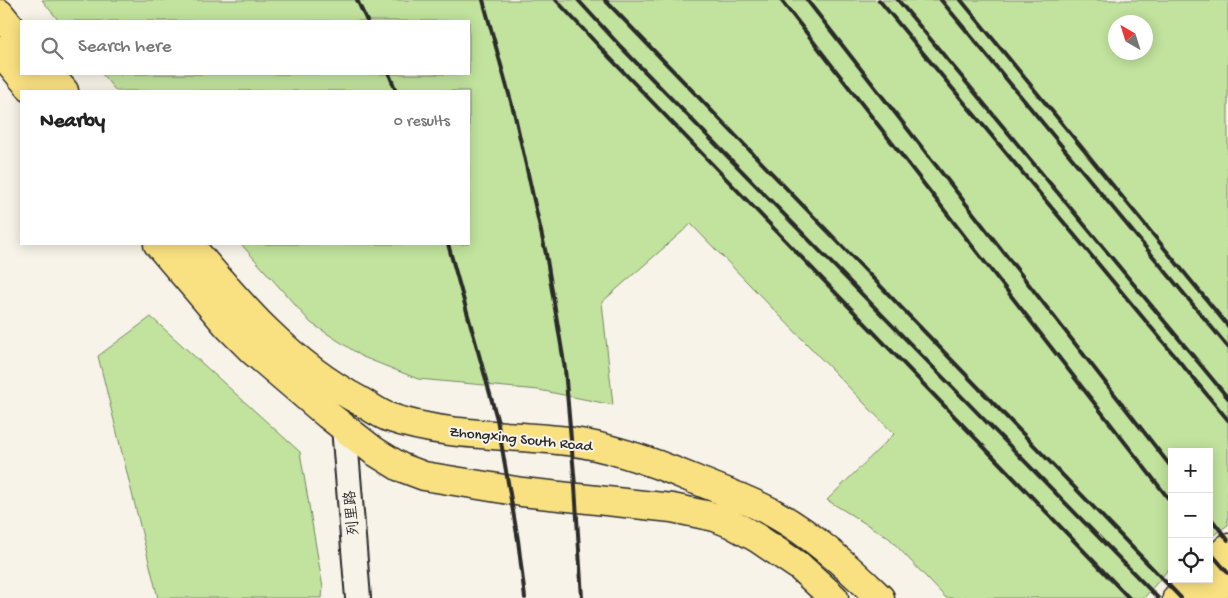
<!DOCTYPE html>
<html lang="en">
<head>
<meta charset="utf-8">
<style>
	body { margin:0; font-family:"Gochi Hand","LXGW WenKai TC",sans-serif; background:#f6f6f6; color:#222 }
	.controls { position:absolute; right:15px; bottom:15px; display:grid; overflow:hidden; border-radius:0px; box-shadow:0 2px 12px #0003 }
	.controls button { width:45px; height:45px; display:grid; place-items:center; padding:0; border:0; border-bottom:1px solid #e0e0e0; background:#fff; color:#222; font:25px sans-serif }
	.compass { position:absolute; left:1108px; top:15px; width:45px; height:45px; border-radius:50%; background:#fff; box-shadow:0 2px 12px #0003; rotate:321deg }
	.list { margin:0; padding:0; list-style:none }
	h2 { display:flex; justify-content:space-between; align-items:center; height:65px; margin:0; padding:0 20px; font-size:21px }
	h2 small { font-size:16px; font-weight:400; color:#767676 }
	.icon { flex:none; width:28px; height:28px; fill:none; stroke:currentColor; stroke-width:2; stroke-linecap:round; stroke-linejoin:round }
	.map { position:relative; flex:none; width:1228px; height:598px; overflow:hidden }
	.search { position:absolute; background:#fff; box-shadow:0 2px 12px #0003; left:20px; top:20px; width:450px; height:55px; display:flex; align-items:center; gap:12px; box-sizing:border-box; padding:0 18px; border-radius:0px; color:#767676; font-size:19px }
	.panel { position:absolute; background:#fff; box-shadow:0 2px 12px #0003; left:20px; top:90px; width:450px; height:155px; border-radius:0px }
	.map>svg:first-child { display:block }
	.green { fill:#c1e39d; stroke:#768764; fill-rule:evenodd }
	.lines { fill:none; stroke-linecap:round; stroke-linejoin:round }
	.minor-casing { stroke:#2b2b2b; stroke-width:28 }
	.major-casing { stroke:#2b2b2b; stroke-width:31 }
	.highway-casing { stroke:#2b2b2b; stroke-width:31 }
	.minor { stroke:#f7f3e8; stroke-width:24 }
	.major { stroke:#f9e181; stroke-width:28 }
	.highway { stroke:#f9e181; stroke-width:28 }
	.rail { stroke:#2b2b2b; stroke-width:4 }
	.labels { text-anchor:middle; stroke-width:4; stroke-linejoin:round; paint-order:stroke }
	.street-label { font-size:15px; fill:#2b2b2b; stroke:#f7f3e8 }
</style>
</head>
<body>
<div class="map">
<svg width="1228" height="598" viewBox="0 0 1228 598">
	<rect width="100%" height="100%" fill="#f7f3e8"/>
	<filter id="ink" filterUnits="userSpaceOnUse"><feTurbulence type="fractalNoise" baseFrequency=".02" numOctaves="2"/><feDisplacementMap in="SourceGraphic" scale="10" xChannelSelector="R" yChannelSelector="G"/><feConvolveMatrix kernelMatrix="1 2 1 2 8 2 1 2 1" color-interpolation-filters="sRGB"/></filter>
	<g filter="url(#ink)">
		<g class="green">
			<path d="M42 0H1228V525L1209 538V452H1172V565L1144 598H946L889 538 827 500 894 434 691 224 602 302 613 405 539 390 418 379 363 357 311 323 241 244H469V91H116L102 74H469V21H59ZM1116 22H1146V52H1116Z"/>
			<path d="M151 317 300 452 323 588 322 598H158L98 356Z"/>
		</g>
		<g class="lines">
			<g class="minor-casing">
				<path id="minor" d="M344 427 358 598"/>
			</g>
			<g class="major-casing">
				<g id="major">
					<path d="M0 14 21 40"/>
					<path d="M0 51 33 91"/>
					<path d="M49 74 64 91"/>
					<path d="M158 244 227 325 253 351 328 415 374 451 400 467 424 476 522 492 672 508 715 517 732 524 757 538 800 567 834 598"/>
					<path d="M189 244C239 304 290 364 360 401 369 406 378 413 388 417 445 437 508 434 568 441 611 447 651 461 691 478 718 489 747 499 773 513 813 535 848 567 880 598"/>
					<path d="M1209 566 1228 548"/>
					<path d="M1177 598 1195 579"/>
				</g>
			</g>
			<g class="highway-casing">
				<path id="highway" d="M1204 598 1228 579"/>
			</g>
			<use href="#minor" class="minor"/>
			<use href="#major" class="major"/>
			<use href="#highway" class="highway"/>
			<g class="rail">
				<path d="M357 0 367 21"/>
				<path d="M483 0 515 116 546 254 565 369 575 486 582 598"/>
				<path d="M556 0 610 58 1129 598"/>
				<path d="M578 0 621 47 1158 598"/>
				<path d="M605 0 1181 598"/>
				<path d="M781 0 1172 503"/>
				<path d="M807 0 1172 468"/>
				<path d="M879 0 1228 420"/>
				<path d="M898 0 1228 398"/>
				<path d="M941 0 1228 347"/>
				<path d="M961 0 1228 326"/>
				<path d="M389 74 396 91"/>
				<path d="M448 244 497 419 518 540 525 598"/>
				<path d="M1209 516 1228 540"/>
				<path d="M1209 551 1228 573"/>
			</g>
		</g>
	</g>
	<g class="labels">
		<g class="street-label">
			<text transform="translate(521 438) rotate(6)" y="5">Zhongxing South Road</text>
			<text transform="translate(351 513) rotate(-95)" y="5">列里路</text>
		</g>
	</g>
</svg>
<div class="controls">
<button>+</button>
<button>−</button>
<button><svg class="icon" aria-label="locate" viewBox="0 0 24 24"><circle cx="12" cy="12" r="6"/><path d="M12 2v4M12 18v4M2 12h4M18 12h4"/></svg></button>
</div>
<svg class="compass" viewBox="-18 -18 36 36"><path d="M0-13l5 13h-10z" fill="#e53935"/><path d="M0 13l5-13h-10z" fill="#767676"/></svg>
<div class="search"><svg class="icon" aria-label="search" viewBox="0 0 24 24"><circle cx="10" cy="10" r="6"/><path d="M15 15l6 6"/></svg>Search here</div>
<section class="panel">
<h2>Nearby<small>0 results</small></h2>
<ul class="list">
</ul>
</section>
</div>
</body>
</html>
